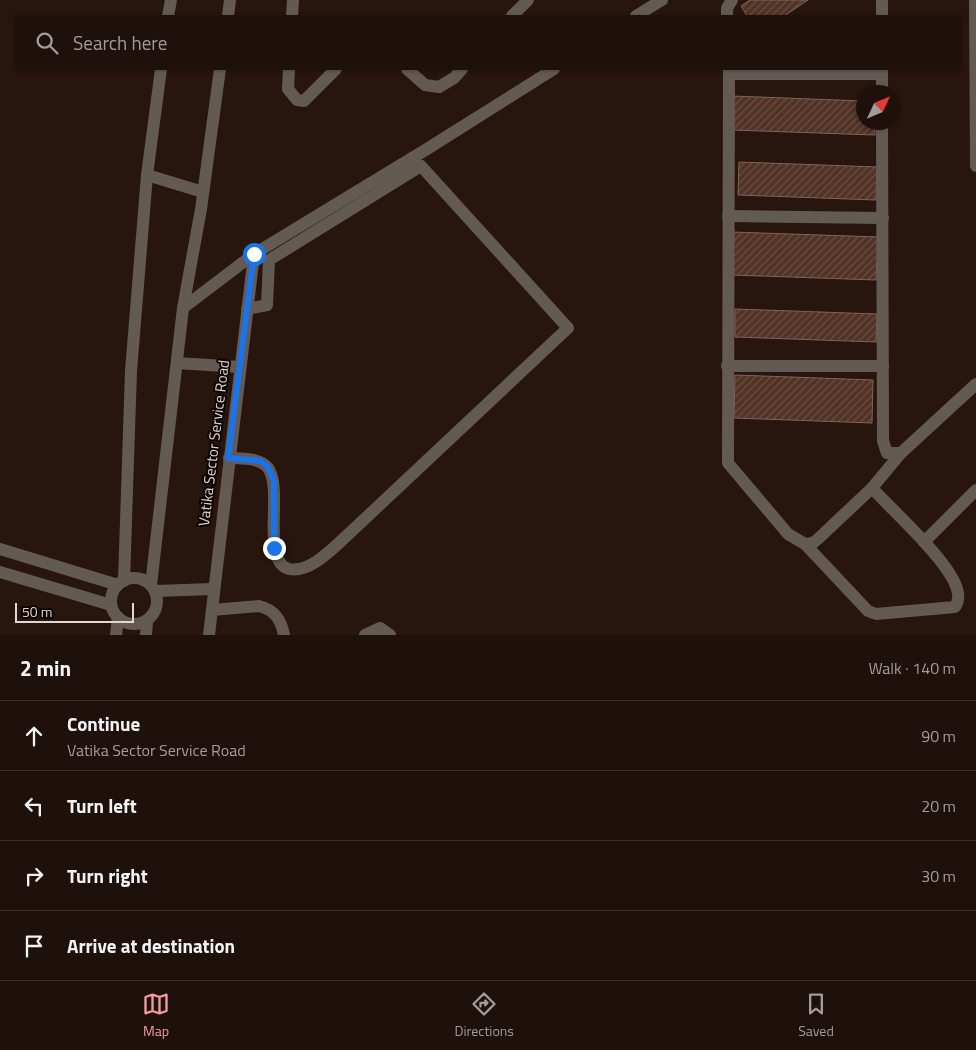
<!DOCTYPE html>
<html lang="en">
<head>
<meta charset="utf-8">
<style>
	body { margin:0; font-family:"Titillium Web",sans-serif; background:#2b1e18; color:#f1f3f6 }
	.compass { position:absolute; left:856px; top:85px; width:45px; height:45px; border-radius:50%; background:#1e100a; box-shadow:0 1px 4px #0004; rotate:46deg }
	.scale { position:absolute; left:15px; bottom:12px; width:119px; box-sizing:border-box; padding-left:5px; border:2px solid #e3d5cf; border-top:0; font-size:14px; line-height:18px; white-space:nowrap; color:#e3d5cf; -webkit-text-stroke:4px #0b0402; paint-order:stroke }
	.stop { position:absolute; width:15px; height:15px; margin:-11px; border:4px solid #1a73e8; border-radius:50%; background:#fff }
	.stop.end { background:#1a73e8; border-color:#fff; box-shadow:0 1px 5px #0008 }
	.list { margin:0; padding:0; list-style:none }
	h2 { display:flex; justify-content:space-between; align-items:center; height:65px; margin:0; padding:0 20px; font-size:21px }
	h2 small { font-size:16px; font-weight:400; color:#a19d9c }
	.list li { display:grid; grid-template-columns:32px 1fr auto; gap:15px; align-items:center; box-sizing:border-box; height:70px; padding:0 20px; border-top:1px solid #3c302b }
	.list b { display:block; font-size:19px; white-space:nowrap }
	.list p { margin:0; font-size:16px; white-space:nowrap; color:#a19d9c }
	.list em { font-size:16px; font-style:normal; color:#a19d9c }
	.icon { flex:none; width:28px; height:28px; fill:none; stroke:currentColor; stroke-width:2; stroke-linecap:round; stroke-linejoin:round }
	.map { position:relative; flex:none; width:976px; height:635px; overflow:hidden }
	.search { position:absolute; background:#1e100a; box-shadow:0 1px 4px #0004; left:15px; right:15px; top:15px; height:55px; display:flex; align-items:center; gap:12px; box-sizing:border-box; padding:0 18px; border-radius:0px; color:#a19d9c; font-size:19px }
	.sheet { height:345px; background:#1e100a }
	nav { display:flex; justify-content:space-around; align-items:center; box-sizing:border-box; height:70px; border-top:1px solid #3c302b; background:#1e100a; font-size:14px; color:#a19d9c }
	nav a { display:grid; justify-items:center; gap:2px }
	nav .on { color:#f49b9f }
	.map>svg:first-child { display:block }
	.building { fill:url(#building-hatch); stroke:#7e655c }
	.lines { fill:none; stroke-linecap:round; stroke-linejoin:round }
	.minor { stroke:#645a54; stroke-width:12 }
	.route { stroke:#1a73e8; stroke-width:6 }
	.labels { text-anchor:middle; stroke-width:4; stroke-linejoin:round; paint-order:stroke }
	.street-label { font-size:15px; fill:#e3d5cf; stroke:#0b0402 }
</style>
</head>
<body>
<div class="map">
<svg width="976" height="635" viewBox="0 0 976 635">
	<defs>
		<pattern id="building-hatch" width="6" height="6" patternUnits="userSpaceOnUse" patternTransform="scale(1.25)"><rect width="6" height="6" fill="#513225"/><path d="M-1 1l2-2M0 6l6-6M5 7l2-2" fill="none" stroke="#6a4f44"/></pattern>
	</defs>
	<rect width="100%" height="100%" fill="#28150d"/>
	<g class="building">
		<path d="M750 0H808L784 16H747L741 6Z"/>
		<path d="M732 96 864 101V122H875V135L732 130Z"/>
		<path d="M739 162 877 167 876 200 738 195Z"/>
		<path d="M732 232 878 237 876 280 731 275Z"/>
		<path d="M735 309 877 314 876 342 735 337Z"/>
		<path d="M735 375 873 380 872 423 734 418Z"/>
	</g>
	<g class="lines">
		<g class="minor">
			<path d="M975 0 976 166"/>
			<path d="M168 16 171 0"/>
			<path d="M228 16 230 0"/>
			<path d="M292 16 293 0"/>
			<path d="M512 16 528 0"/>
			<path d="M636 16 662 0"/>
			<path d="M727 16V8L732 0"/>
			<path d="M882 16V0"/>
			<path d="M289 69 288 89 297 100 304 101 336 69"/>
			<path d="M407 69 425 85 439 87 454 78 462 69"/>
			<path d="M729 69 728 463 788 534 805 544 868 611 876 614 955 607C959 601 959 595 957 589 950 562 892 510 872 488"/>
			<path d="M882 69V92"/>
			<path d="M729 74H881"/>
			<path d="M882 122 883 441 887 453H901L976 384"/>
			<path d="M147 175 203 192"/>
			<path d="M728 216 883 218"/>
			<path d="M183 308 254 254 427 149 554 69"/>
			<path d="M177 363 240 367"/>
			<path d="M727 366H883"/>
			<path d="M229 458C241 459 260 457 268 468 284 489 260 561 289 569 307 573 327 554 339 543L568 328 421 166 269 260 267 305 247 309"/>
			<path d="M924 542 976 490"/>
			<path d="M805 544 813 543 819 538 872 488 901 453"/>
			<path d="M0 549 118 585"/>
			<path d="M0 572 111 605"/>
			<circle cx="134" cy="601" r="23"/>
			<path d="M124 581 131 371 147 175 161 69"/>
			<path d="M151 585 183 308 201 209 220 69"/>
			<path d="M155 591 213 589"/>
			<path d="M212 610 259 606C275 610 281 620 284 635"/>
			<path d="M116 635 118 617"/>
			<path d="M146 635 147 621"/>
			<path d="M209 635 254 254"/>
			<path d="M365 635 380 628 390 635"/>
		</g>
	</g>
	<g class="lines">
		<path class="route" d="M254 254 228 458 261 461 268 467 274 481V548"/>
	</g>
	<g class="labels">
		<g class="street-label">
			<text transform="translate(214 443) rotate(-83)" y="5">Vatika Sector Service Road</text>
		</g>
	</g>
</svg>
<svg class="compass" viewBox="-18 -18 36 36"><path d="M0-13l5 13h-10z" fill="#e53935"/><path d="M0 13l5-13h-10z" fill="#a19d9c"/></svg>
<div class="scale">50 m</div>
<div class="stop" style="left:254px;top:254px"></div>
<div class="stop end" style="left:274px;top:548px"></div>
<div class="search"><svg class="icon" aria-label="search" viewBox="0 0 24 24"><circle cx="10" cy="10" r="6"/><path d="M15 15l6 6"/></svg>Search here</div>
</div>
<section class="sheet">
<h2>2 min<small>Walk · 140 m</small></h2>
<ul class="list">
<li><svg class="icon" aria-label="ahead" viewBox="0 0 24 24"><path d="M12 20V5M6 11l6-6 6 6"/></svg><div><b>Continue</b><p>Vatika Sector Service Road</p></div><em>90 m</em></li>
<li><svg class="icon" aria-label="left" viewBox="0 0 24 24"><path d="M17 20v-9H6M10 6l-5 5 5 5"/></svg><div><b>Turn left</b></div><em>20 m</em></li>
<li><svg class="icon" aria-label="right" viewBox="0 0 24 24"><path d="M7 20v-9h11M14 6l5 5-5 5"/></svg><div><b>Turn right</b></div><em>30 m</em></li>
<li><svg class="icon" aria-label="arrive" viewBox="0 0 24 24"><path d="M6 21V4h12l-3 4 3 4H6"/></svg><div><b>Arrive at destination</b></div></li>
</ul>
</section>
<nav>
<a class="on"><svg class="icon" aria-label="map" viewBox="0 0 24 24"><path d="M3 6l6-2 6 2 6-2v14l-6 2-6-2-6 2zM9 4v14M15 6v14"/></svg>Map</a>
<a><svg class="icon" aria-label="directions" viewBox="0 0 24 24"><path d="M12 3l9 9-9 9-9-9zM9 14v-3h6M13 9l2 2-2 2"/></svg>Directions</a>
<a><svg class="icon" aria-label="saved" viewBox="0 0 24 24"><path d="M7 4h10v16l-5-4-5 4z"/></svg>Saved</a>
</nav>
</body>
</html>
